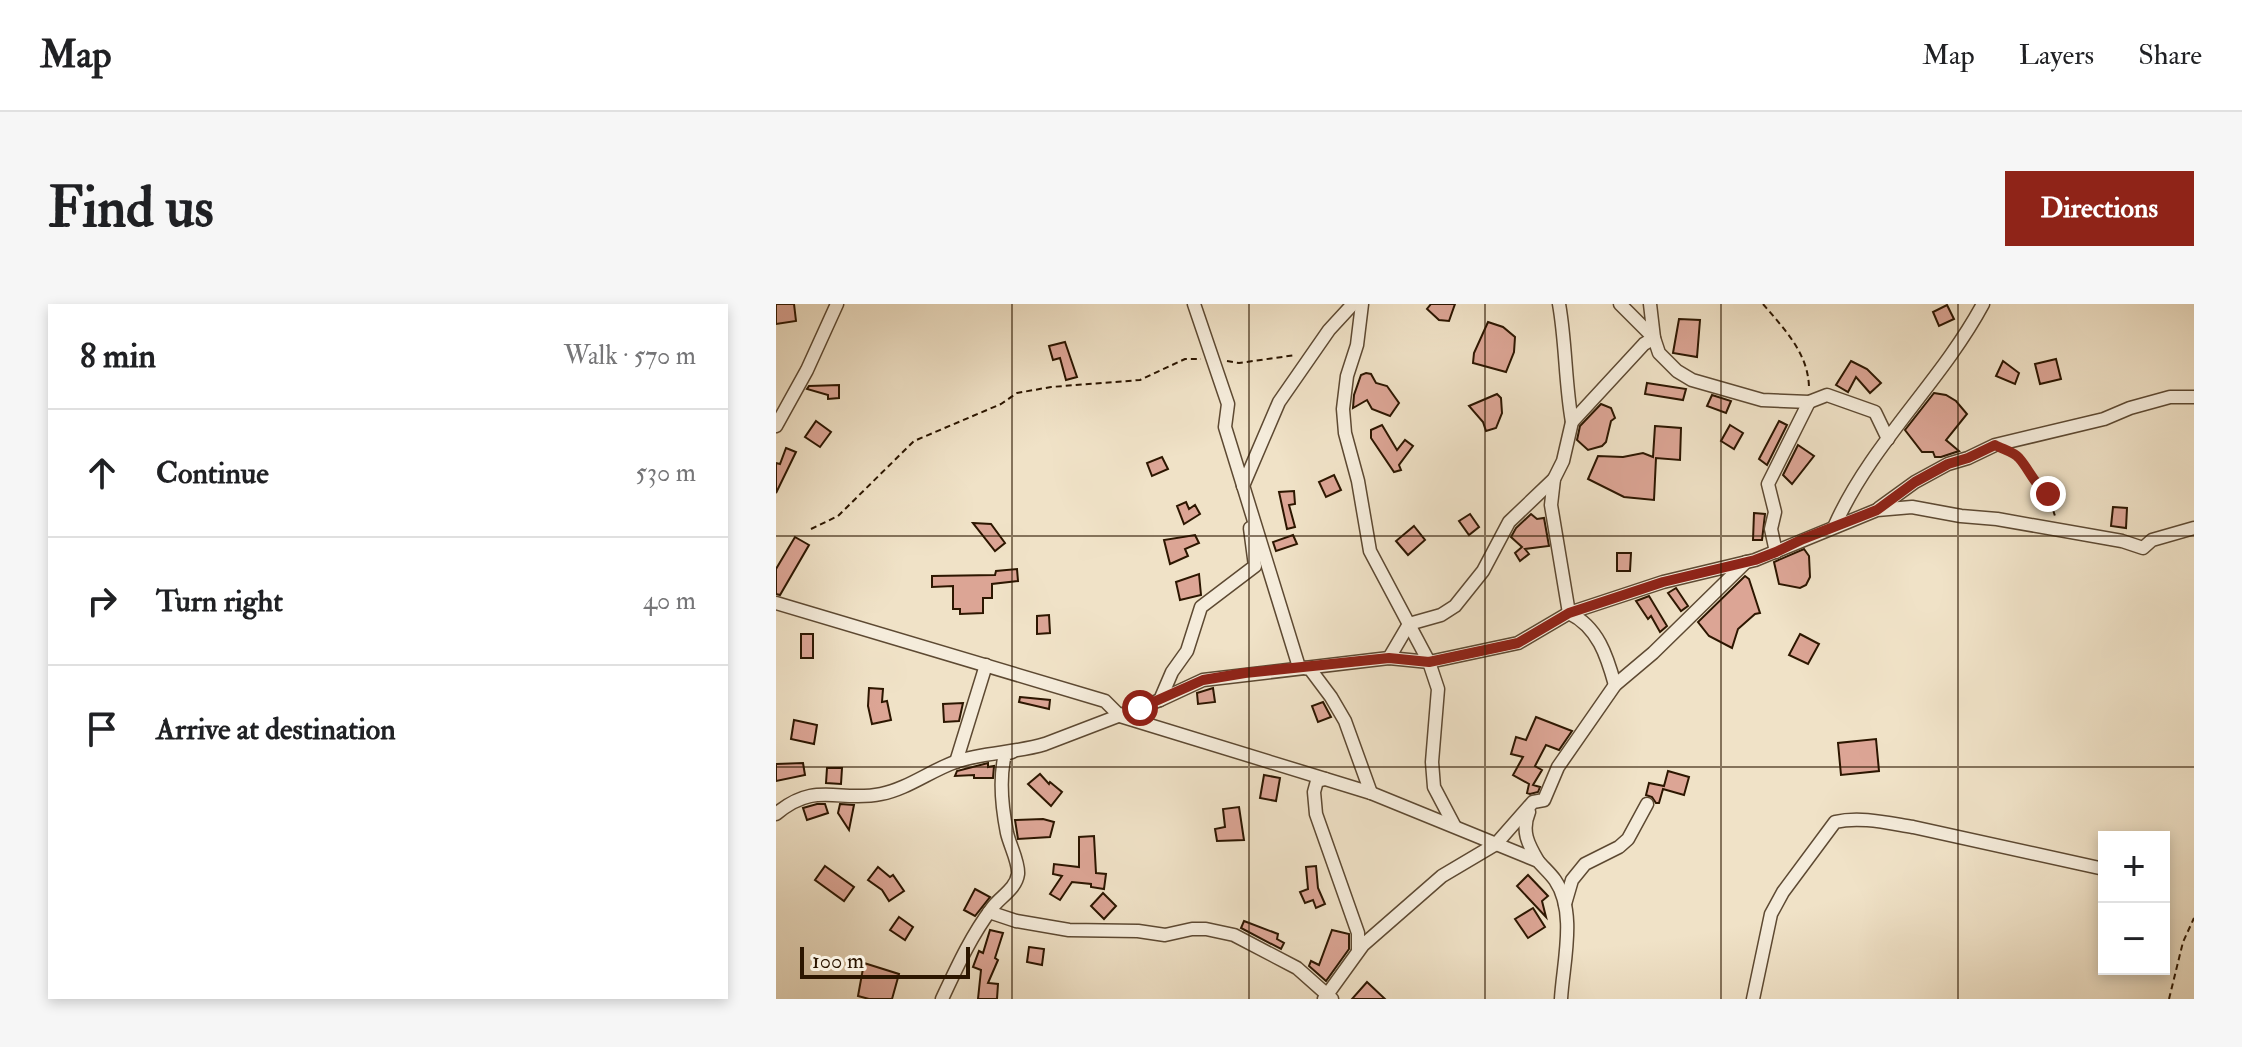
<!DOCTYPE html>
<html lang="en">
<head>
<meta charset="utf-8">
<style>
	body { margin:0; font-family:"IM FELL Double Pica",serif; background:#f6f6f6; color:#202124 }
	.controls { position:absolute; right:24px; bottom:24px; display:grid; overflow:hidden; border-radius:0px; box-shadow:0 4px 12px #0003 }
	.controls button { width:72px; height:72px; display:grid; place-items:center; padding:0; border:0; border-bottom:2px solid #e0e0e0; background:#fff; color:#202124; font:40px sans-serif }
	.scale { position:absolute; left:24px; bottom:20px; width:170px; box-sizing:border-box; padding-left:8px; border:4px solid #2c1600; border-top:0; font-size:22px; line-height:28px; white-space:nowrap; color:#2c1600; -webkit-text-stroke:6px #f5ecdb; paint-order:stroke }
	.stop { position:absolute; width:24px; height:24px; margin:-18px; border:6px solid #8f2418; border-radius:50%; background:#fff }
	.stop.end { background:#8f2418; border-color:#fff; box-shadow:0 2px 8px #0008 }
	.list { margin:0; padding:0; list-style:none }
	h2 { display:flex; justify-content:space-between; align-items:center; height:104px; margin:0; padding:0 32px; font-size:34px }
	h2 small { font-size:26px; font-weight:400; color:#757577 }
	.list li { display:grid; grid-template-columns:52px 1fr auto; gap:24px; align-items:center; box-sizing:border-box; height:128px; padding:0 32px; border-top:2px solid #e0e0e0 }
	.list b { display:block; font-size:30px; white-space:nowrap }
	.list em { font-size:26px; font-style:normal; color:#757577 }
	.icon { flex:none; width:44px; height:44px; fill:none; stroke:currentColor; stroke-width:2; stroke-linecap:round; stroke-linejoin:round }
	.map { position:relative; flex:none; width:1418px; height:695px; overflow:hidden; border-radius:0px }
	header { display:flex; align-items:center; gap:48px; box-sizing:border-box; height:112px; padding:0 40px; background:#fff; border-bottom:2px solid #e0e0e0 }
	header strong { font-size:38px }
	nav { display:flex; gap:44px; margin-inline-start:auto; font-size:28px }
	.intro { display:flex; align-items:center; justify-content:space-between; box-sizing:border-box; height:192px; padding:0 48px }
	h1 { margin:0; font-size:56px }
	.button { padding:20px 36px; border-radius:0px; background:#8f2418; color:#fff; font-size:28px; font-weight:700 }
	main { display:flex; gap:48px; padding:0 48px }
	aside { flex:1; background:#fff; border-radius:0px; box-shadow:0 4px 12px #0003 }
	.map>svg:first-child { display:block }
	.building { fill:#dca595; stroke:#2c1600; stroke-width:2 }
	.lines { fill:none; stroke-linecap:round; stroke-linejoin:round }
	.minor-casing { stroke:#5d4932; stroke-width:15 }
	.path { stroke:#2c1600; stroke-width:2; stroke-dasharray:6 4; stroke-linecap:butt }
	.minor { stroke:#f5ecdb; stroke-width:12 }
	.route { stroke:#8f2418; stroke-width:10 }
	.grid { fill:none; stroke:#2c1600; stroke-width:2; stroke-opacity:0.55 }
</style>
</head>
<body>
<header>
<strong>Map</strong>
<nav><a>Map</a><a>Layers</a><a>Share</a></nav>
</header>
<div class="intro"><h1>Find us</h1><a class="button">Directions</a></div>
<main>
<aside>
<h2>8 min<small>Walk · 570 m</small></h2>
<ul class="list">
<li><svg class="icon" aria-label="ahead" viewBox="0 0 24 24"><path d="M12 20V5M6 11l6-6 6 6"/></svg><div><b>Continue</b></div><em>530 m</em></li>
<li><svg class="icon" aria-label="right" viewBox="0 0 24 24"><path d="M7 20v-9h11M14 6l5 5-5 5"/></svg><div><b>Turn right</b></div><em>40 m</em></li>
<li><svg class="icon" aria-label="arrive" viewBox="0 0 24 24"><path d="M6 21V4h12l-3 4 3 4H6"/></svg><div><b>Arrive at destination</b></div></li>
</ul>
</aside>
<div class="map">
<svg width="1418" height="695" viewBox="0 0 1418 695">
	<rect width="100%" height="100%" fill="#f0e2c7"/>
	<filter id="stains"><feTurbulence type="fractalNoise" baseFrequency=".0025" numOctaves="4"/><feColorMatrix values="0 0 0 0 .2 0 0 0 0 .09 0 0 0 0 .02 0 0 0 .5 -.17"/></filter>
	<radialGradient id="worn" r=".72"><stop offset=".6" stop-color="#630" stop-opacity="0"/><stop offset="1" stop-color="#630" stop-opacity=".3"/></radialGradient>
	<g class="building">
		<path d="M0 0H18L20 17 0 20Z"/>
		<path d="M655 0H679L673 17 663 16 651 5Z"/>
		<path d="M1171 1 1178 15 1163 22 1157 8Z"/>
		<path d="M903 15 924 16 921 53 897 49Z"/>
		<path d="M712 18 727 23 739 33 738 48 730 68 697 59 698 49Z"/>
		<path d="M289 38 301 73 290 76 284 54 277 56 273 42Z"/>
		<path d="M1280 55 1285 75 1264 80 1259 60Z"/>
		<path d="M1075 57 1091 65 1105 79 1094 89 1080 73 1072 88 1060 81Z"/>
		<path d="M1227 57 1243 69 1239 80 1220 72Z"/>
		<path d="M590 69 595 70 600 79 611 82 623 99 614 112 596 105 591 96 577 104 578 91 585 71Z"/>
		<path d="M871 79 910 85 907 96 869 90Z"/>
		<path d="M63 81V94L52 95V91L31 85 33 82Z"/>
		<path d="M1158 89 1170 91 1180 97 1191 110 1170 136 1183 147 1165 153H1159L1157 148H1146L1129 126Z"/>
		<path d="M721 90 725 94 726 109 720 124 710 127 707 118 693 102Z"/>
		<path d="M936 91 955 97 950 109 931 102Z"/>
		<path d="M825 100 835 104 839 114 835 117 830 138 826 142 812 146 801 136 804 122Z"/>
		<path d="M40 117 55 128 44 143 29 133Z"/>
		<path d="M1003 117 1011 121 991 161 983 155Z"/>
		<path d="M606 121 621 146 629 136 637 142 623 161 625 166 618 168 595 134V126Z"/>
		<path d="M954 121 967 129 958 145 945 137Z"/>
		<path d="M879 122 905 124 904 156 880 154 878 196 848 193 812 175 822 152 847 153 867 149 877 153Z"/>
		<path d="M1022 141 1038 152 1016 180 1007 171Z"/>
		<path d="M10 144 20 148 0 189V159L4 160Z"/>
		<path d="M386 153 392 165 376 172 371 159Z"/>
		<path d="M558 171 565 186 550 193 543 178Z"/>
		<path d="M518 187 519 200 513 201 519 223 511 225 503 188Z"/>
		<path d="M410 198 413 205 419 201 424 210 408 220 401 202Z"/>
		<path d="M1337 203 1351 204 1350 224 1335 222Z"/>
		<path d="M978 209 989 210 986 236H977Z"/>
		<path d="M694 210 703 223 693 231 683 217Z"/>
		<path d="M755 210 761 215 768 214 773 242 749 245 753 250 744 257 739 249 746 243 735 233 740 224Z"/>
		<path d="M197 219 215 220 229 239 219 247Z"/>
		<path d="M638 222 649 236 632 251 620 237Z"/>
		<path d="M419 231 423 239 409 245 412 252 394 260 388 236Z"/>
		<path d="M517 231 521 240 500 247 497 238Z"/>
		<path d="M19 233 33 241 4 291 0 290V265Z"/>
		<path d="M1028 245 1033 252 1034 273 1030 281 1024 284 1003 280 998 258Z"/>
		<path d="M841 249H855L854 267H841Z"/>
		<path d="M241 265 242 277 216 280V294H207V309L184 310V305H177V282L156 283V272L219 271 220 267Z"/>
		<path d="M423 270 425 291 404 296 400 278Z"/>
		<path d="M969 272 973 275 984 309 979 310 962 325 956 344 933 332 922 318Z"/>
		<path d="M900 284 912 302 905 307 892 289Z"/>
		<path d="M873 292 891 322 884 328 875 312 872 315 860 297Z"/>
		<path d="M273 311 274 329 261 330V312Z"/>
		<rect x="25" y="330" width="12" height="24"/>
		<path d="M1024 330 1043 340 1032 360 1013 351Z"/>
		<path d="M93 384 107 385 106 398 111 397 115 416 96 420 92 402Z"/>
		<path d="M437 384 439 398 422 400 421 389Z"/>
		<path d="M244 393 274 396 273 405 243 398Z"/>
		<path d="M547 398 555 413 542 418 536 402Z"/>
		<path d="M187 399 183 417 168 418 167 400Z"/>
		<path d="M760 413 796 427 783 446 770 441 759 462 766 466 757 481 764 483 762 488 754 490 751 489 753 480 737 471 747 453 735 450 740 433 750 436Z"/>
		<path d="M18 416 41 421 38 440 15 435Z"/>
		<path d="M1100 435 1103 467 1065 471 1062 439Z"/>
		<path d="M27 459 29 471 0 477V460Z"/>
		<path d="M212 459V463L218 462 217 474H198V471L179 472 181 467Z"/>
		<path d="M51 464H66L65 480 50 479Z"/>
		<path d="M892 467 913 473 908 491 887 485 883 499H880L876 493 870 491 873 479 888 482Z"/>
		<path d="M264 470 273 480 274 478 286 488 275 502 252 480Z"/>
		<path d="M488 471 504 474 500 497 484 494Z"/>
		<path d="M41 500H49L52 509 31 516 27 504Z"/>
		<path d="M64 500 78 501 73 526 62 509Z"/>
		<path d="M463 503 468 536 441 537 439 525 449 523 447 505Z"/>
		<path d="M267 515 278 518 274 533 242 535 239 516Z"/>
		<path d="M318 532 320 569 330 570 328 585 315 583V580L296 578 284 596 274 590 286 572 277 570 278 560 303 563V533Z"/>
		<path d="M49 562 78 583 68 597 39 576Z"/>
		<path d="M540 562 542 584 549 600 540 604 537 596 529 599 524 588 532 585 530 563Z"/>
		<path d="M102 563 114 573 117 571 128 587 113 597 106 586 92 576Z"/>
		<path d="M752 571 772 592 766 597 770 613 741 582Z"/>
		<path d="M199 585 214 593 199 612 188 606Z"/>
		<path d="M327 589 340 602 328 615 315 602Z"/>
		<path d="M757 604 769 623 752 634 739 615Z"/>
		<path d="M123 613 137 623 129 636 114 626Z"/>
		<path d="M468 617 502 630 501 635 508 639 505 645 465 624Z"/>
		<path d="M214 626 227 629 219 654 222 656 212 679 222 680 221 695H202L205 666 197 663 203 647 207 649Z"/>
		<path d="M556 626 573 630V645L550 677 533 662 535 657 543 661Z"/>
		<path d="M253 643 268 645 266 661 251 658Z"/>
		<path d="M88 659 123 670 116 695H93L82 692Z"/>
		<path d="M591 678 609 695H576Z"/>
	</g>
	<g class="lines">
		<g class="minor-casing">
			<g id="minor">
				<path d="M418 0 452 100 449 123 523 363 534 365 555 393 569 417 595 489"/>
				<path d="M586 0 581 41 571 72 567 105 569 129 582 177 594 247 653 358 662 385 656 458 658 483 678 521"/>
				<path d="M783 0C790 39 789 79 796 118"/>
				<path d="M844 0 878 34 883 49 901 67 916 76 986 96 1033 98 1051 91 1099 108 1112 135"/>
				<path d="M0 122 31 66 61 0"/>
				<path d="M467 182 503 98 553 26 577 0"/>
				<path d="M1103 204 1139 178 1172 160 1192 154 1219 141 1328 115 1354 104 1394 93H1418"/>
				<path d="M1059 221C1095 140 1165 78 1207 0"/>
				<path d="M1000 248 995 225 999 208 992 180 1033 98"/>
				<path d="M0 299 329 397 344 412 595 489 762 557C767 563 774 569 779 576 801 608 787 659 785 695"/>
				<path d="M613 354 633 320 665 311 679 302 707 267 733 218 778 175"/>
				<path d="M839 381C831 352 822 323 793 309L775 201 778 175 787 157 796 118 868 40 878 34 874 0"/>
				<path d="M384 396 396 368 411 347 425 303 479 262 474 224"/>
				<path d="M180 458 210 361"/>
				<path d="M549 475 541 477 538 488 540 510 582 629V647"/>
				<path d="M753 508C745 527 752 540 762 557"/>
				<path d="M0 510C40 476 63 499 105 490 131 485 154 467 179 458 208 448 240 449 269 440L384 396 427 376 613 354 653 358 742 339 793 309 887 278 979 256 1101 206 1136 203 1185 212 1221 215 1346 237 1367 244 1376 236 1418 224"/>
				<path d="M789 600 796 576 809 560 843 543 852 535 871 500"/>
				<path d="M213 608 240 617 293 626 362 627 389 631 416 625H430L458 631 521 664 556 695"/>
				<path d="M166 695C181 663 195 632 216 604 224 593 240 585 242 570 243 558 234 542 231 529 226 504 223 475 229 450L236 448"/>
				<path d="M548 695 587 641 666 572 720 540 757 498 768 496 782 463 839 381 877 349 970 258"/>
				<path d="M977 695 995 610 1007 588 1059 518C1084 512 1112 519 1137 523L1328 565"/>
			</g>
		</g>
		<g class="path">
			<path d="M987 0C1009 26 1033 50 1033 85"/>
			<path d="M451 57 463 59 520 51"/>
			<path d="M1238 150 1260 175 1264 185 1272 190 1279 212"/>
			<path d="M35 225 62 212 138 137 225 100 241 89 275 83 364 76 409 55H425"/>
			<path d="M1393 695 1407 638 1418 614"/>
		</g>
		<use href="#minor" class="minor"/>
	</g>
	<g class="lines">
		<path class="route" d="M364 404 427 376 469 369 613 354 653 358 742 339 793 309 887 278 979 256 1000 248 1027 235 1101 206 1139 178 1172 160 1192 154 1219 141C1226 145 1238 148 1243 154 1253 165 1259 182 1272 190"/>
	</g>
	<path class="grid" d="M236 0V695M473 0V695M709 0V695M945 0V695M1182 0V695M0 232H1418M0 463H1418"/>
	<rect width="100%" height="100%" filter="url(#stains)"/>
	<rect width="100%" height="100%" fill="url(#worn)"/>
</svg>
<div class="controls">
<button>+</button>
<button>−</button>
</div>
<div class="scale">100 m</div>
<div class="stop" style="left:364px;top:404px"></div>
<div class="stop end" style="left:1272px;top:190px"></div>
</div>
</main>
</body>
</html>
